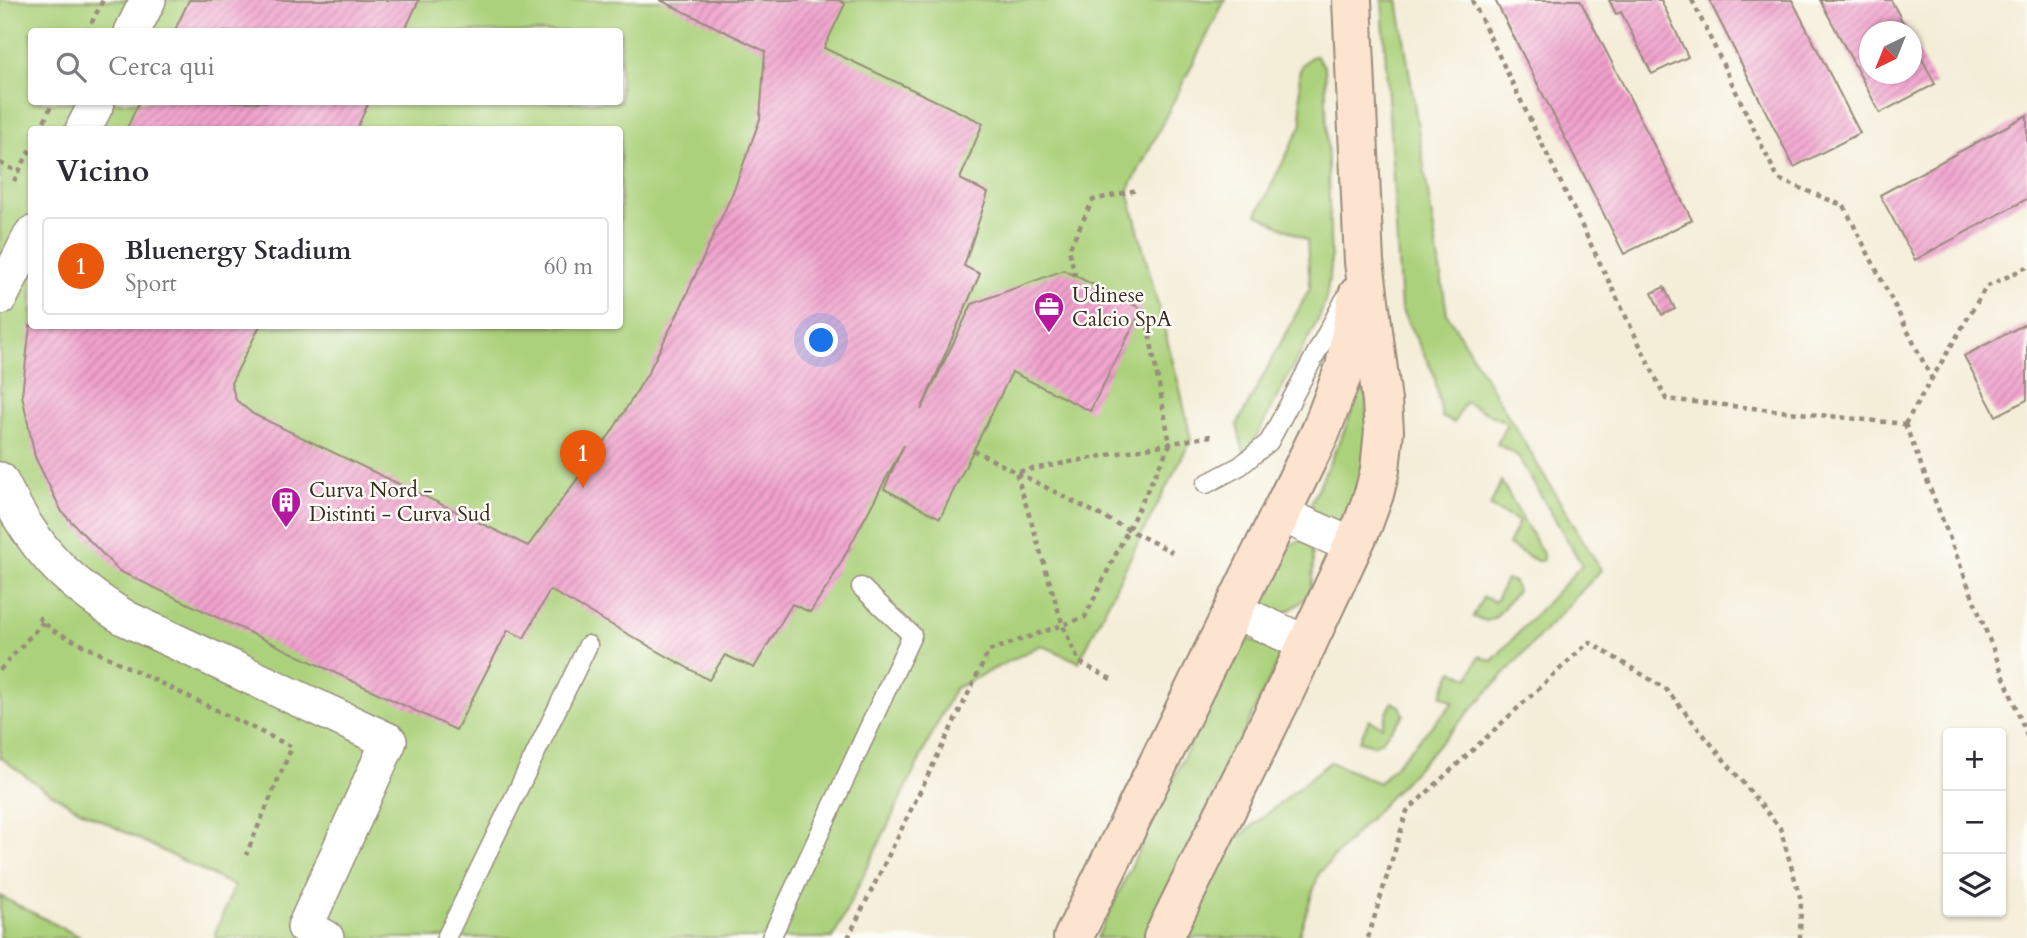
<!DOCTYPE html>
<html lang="it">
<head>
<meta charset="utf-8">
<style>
	body { margin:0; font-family:Cardo,serif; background:#f2f2f3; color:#2b2b33 }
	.controls { position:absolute; right:21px; bottom:21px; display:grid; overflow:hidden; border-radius:7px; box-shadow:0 2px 5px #0004 }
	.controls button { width:63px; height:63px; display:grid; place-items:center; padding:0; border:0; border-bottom:2px solid #e1e1e2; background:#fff; color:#2b2b33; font:35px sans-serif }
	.compass { position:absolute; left:1859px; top:21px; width:63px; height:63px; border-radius:50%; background:#fff; box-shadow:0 2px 5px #0004; rotate:223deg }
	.you { position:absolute; left:822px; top:341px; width:24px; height:24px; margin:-18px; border:5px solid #fff; border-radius:50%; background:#1a73e8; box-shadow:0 0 0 10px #1a73e833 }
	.badge { display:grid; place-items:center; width:46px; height:46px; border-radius:50%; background:#ea580c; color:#fff; font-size:23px; font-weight:700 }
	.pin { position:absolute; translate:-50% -58px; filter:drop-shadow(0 2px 4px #0008) }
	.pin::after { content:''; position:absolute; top:37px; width:24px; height:21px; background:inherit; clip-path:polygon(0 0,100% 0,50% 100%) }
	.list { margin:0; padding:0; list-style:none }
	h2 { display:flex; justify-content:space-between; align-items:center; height:91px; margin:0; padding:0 28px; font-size:30px }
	h2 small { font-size:23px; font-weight:400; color:#7c7c81 }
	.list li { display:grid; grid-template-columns:46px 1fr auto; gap:21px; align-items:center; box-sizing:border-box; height:98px; margin:0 14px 14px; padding:0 14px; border:2px solid #e1e1e2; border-radius:7px }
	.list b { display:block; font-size:26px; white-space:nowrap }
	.list p { margin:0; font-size:23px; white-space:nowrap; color:#7c7c81 }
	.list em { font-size:23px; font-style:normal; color:#7c7c81 }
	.icon { flex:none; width:38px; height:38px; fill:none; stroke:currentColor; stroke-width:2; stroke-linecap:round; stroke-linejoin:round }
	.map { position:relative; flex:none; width:2027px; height:938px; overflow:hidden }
	.search { position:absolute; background:#fff; box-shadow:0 2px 5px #0004; left:28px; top:28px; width:595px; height:77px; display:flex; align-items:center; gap:18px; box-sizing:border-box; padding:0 24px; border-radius:7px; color:#7c7c81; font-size:26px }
	.panel { position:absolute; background:#fff; box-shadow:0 2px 5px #0004; left:28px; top:126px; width:595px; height:203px; border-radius:7px }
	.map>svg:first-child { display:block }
	.grass { fill:#acd17b; stroke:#747e4c; stroke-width:2; fill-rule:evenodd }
	.building { fill:url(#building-hatch) }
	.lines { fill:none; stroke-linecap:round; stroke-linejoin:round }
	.lane-casing { stroke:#988c7b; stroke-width:21 }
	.street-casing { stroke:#988c7b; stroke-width:38 }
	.secondary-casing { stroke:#988c7b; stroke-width:42 }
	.path { stroke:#988c7b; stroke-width:4.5; stroke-dasharray:5 5; stroke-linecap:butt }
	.lane { stroke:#fff; stroke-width:18 }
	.street { stroke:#fff; stroke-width:35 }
	.secondary { stroke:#fde4d0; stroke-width:38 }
	.labels { text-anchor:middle; stroke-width:5; stroke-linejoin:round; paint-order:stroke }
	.poi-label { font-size:21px; fill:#3b2a1e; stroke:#fdfcf7; text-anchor:start }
</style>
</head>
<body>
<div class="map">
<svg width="2027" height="938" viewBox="0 0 2027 938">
	<defs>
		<pattern id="building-hatch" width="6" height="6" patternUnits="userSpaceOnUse" patternTransform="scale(1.75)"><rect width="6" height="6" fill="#f1a1cd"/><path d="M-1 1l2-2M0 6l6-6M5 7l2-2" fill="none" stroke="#c483a6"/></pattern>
	</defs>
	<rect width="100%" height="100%" fill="#fdfcf7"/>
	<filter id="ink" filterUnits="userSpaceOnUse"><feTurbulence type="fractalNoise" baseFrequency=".0143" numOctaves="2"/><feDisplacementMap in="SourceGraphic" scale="14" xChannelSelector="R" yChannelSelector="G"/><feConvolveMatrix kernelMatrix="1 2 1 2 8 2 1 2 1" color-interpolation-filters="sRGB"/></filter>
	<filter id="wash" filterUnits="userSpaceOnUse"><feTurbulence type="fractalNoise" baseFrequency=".00686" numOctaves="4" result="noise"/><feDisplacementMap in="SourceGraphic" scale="28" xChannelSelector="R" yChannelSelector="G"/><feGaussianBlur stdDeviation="1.57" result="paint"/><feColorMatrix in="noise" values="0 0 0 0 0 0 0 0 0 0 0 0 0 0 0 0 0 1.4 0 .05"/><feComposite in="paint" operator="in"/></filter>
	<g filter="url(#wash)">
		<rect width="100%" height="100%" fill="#f4edd8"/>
		<g class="grass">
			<path d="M0 0H1225L1128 191 1181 393 1191 440 1141 536 1079 662 1041 645 954 689 833 938H216L215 934 234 886 80 810 42 788 0 757ZM32 32H620V102H32ZM32 130H620V326H32Z"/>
			<path d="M1382 0H1398L1447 314 1601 570 1319 873 1298 938H1184L1233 842 1330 762 1379 783 1454 702 1441 695 1453 671 1469 678 1479 656 1492 661 1582 565 1517 455 1497 444 1507 423 1465 402 1454 423 1442 417 1434 374 1401 309Z"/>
			<path d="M1316 56 1325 67 1331 267 1326 298 1320 316 1245 458 1237 425 1310 288 1307 240 1257 214 1302 124 1299 74 1302 65 1311 57Z"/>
			<path d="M1366 343 1367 417 1363 466 1344 527 1308 510 1345 429 1353 408Z"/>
			<path d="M1501 481 1543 554V559L1541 561H1537L1508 545 1519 521 1490 507Z"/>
			<path d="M1301 541C1306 542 1307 542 1310 546 1315 553 1313 584 1309 591 1304 603 1289 610 1279 617L1262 606V598C1270 580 1278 544 1301 541Z"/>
			<path d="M1506 579 1514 582 1517 591 1496 617 1487 621 1473 617 1483 597 1495 602Z"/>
			<path d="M1242 636 1282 654 1143 938H1097Z"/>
			<path d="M1392 702 1400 706 1404 715 1382 740 1374 745 1359 741 1369 720 1382 726Z"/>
			<path d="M0 896 82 938H0Z"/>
		</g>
		<g id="blocks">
			<g class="building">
				<path d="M189 0H419L404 32H174Z"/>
				<path d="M660 0H839L845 4 824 48 983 123 960 179 988 193 964 266 980 274 921 410 972 304 1064 270 1142 309 1090 411 1012 372 940 518 884 489 904 445 830 583 810 612 792 604 754 668 725 655 709 680 550 590 524 638 508 630 456 730 119 571 62 512 35 457 22 395 30 326H260L231 383 236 400 253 414 528 546 611 433 648 373 680 309 733 192 760 119 765 51Z"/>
				<path d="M1495 0H1580L1692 220 1624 254Z"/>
				<path d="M1609 0H1661L1688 57 1652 74 1621 12 1616 14Z"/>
				<path d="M1709 0H1792L1860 133 1794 167Z"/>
				<path d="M1820 0H1891L1908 32H1870V74H1912V39L1935 84 1880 113Z"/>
				<path d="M139 102H369L356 130H126Z"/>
				<path d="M2027 115V199L1915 260 1880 195Z"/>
				<path d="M1664 287 1675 309 1662 315 1652 293Z"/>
				<path d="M2027 323V400L1996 416 1964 356Z"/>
			</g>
		</g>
	</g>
	<g filter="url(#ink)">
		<use href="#blocks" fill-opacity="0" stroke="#988c7b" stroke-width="2"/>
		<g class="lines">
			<g class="lane-casing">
				<g id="lane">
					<path d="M1206 484 1240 466 1269 442 1345 299"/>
					<path d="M446 938 588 645"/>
					<path d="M771 938 912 635 861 587"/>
				</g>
			</g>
			<g class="street-casing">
				<g id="street">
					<path d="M132 32 148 0"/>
					<path d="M83 130 97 102"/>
					<path d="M0 297 32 234"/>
					<path d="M0 480C32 546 63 580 125 618L389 741 305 927 326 938"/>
					<path d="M1281 514 1353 546"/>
					<path d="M1233 610 1307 644"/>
				</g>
			</g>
			<g class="secondary-casing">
				<g id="secondary">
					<path d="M1073 938 1321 431 1345 367 1358 295"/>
					<path d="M1163 938 1285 691 1363 524 1374 494 1380 470 1384 431 1382 401 1364 262 1352 0"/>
				</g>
			</g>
			<g class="path">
				<path d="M1472 0 1666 399 1905 424"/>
				<path d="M1692 0 1778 179 1844 206 1932 379"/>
				<path d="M87 32 103 0"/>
				<path d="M40 130 53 102"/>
				<path d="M0 163 19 172"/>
				<path d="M14 181 32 146"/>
				<path d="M1075 276 1069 249 1093 200 1137 190"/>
				<path d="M1905 424 2027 736"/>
				<path d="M1905 424 1986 287 2027 267"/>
				<path d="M973 450 1172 552"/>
				<path d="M38 617 52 630 292 747 246 855"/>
				<path d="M0 670 43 622"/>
				<path d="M1111 679 1079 662 1063 626 1016 472 1216 435"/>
				<path d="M848 938 989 651 1085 617 1170 444 1145 311"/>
				<path d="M1368 938 1407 811 1589 642 1666 689 1780 828 1801 900 1800 938"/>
			</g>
			<use href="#lane" class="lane"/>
			<use href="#street" class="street"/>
			<use href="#secondary" class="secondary"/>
		</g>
	</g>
	<defs>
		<g id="office-pin" transform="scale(1.575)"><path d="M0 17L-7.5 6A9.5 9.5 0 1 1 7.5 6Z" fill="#b5179e" stroke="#fdfcf7"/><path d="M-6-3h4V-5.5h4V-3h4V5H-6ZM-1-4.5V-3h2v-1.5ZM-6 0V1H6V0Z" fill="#fff"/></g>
		<g id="building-pin" transform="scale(1.575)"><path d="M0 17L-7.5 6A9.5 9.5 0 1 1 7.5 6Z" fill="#b5179e" stroke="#fdfcf7"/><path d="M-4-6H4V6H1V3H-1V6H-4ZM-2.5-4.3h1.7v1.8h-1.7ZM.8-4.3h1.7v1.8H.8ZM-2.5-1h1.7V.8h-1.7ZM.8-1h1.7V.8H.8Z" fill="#fff"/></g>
	</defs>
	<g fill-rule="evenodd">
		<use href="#office-pin" x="1049" y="307"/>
		<use href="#building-pin" x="286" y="502"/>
	</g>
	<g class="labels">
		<g class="poi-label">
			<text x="1072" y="302">Udinese<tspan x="1072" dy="24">Calcio SpA</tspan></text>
			<text x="309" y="497">Curva Nord -<tspan x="309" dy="24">Distinti - Curva Sud</tspan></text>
		</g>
	</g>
</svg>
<div class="controls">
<button>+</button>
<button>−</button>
<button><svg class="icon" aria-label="layers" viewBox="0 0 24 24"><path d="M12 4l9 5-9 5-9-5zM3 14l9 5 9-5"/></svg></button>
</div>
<svg class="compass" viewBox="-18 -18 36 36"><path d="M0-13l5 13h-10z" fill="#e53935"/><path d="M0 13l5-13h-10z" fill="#7c7c81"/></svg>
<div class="you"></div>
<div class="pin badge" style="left:583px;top:488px">1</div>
<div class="search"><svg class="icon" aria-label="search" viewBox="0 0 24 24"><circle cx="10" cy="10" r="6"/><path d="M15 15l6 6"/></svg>Cerca qui</div>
<section class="panel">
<h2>Vicino<small></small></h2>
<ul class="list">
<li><span class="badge">1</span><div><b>Bluenergy Stadium</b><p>Sport</p></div><em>60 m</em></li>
</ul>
</section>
</div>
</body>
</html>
